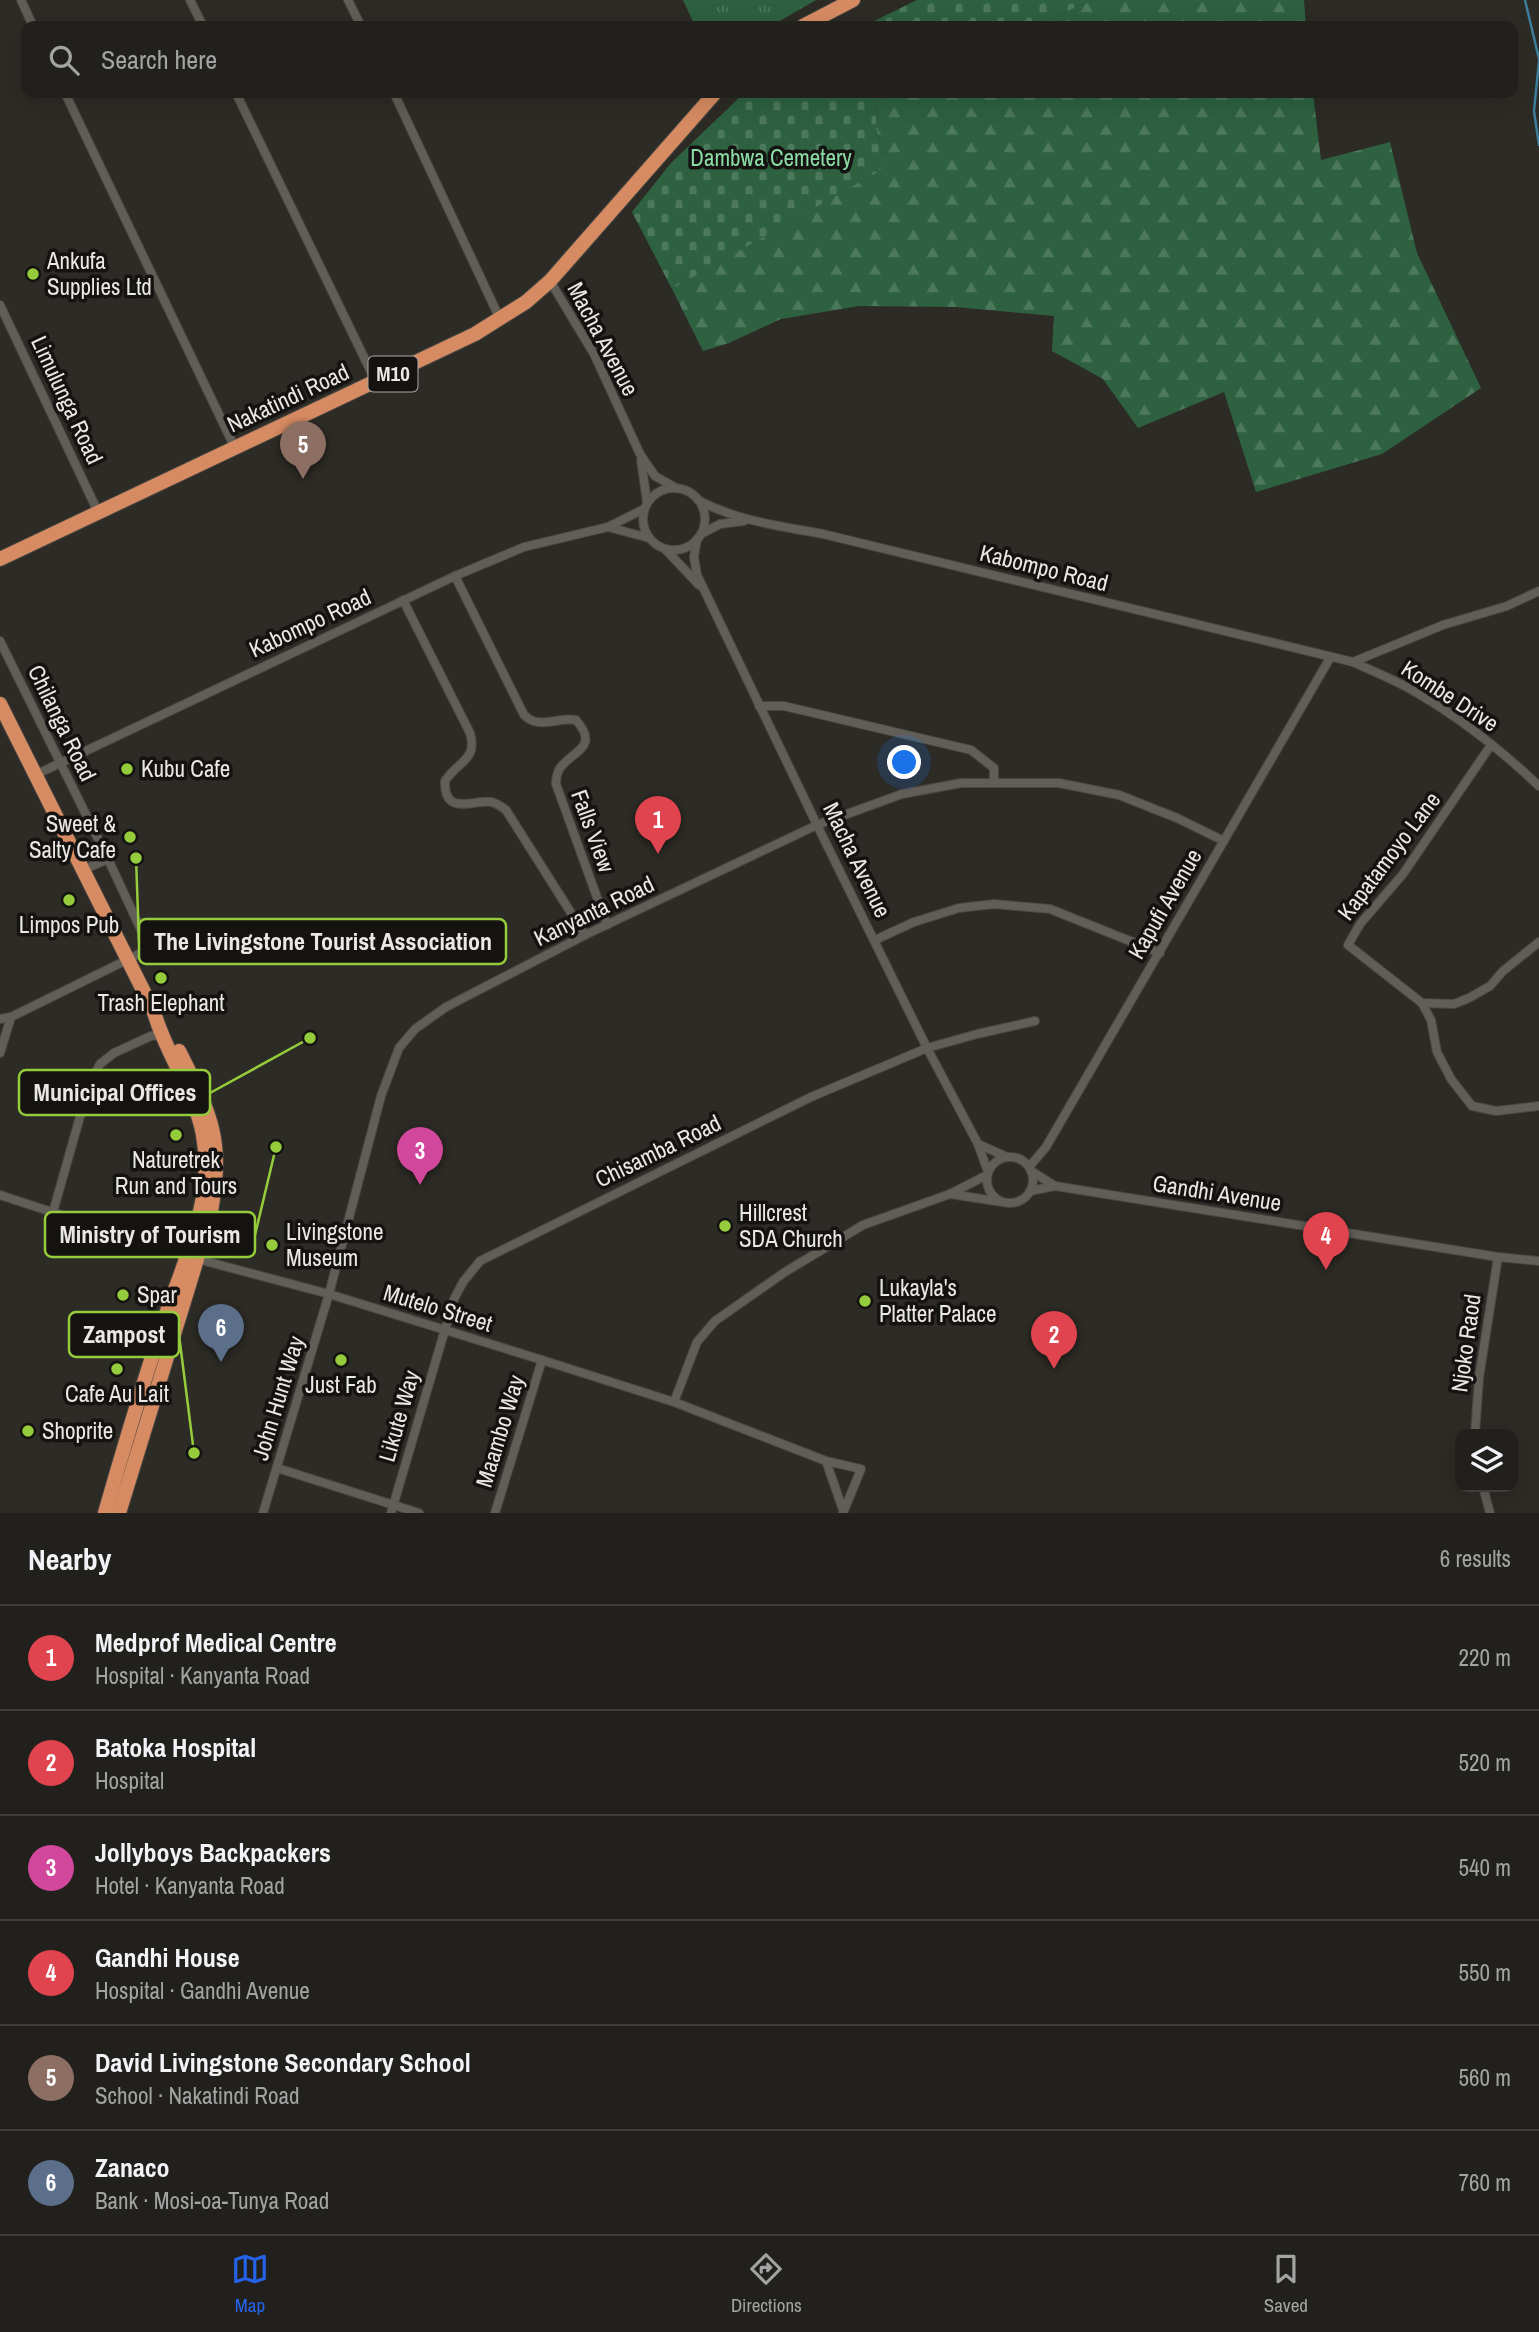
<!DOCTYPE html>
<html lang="en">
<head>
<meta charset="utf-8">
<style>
	body { margin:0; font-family:"Archivo Narrow",sans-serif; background:#2e2d29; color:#f1f3f6 }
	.controls { position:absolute; right:21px; bottom:21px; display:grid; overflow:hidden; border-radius:14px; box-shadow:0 7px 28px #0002 }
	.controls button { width:63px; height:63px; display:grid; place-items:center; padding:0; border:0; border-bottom:2px solid #3f3e3b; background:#22201c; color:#f1f3f6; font:35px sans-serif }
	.you { position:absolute; left:905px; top:763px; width:24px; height:24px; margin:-18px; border:5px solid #fff; border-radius:50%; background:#1a73e8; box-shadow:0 0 0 10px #1a73e833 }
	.badge { display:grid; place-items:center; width:46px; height:46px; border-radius:50%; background:#2563eb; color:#fff; font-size:23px; font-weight:700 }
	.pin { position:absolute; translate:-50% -58px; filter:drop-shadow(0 2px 4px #0008) }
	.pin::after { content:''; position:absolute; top:37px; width:24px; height:21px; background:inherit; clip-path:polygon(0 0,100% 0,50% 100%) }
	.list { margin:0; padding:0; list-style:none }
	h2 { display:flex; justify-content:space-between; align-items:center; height:91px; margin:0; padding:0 28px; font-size:30px }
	h2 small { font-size:23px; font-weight:400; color:#a2a3a3 }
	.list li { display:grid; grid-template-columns:46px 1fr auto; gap:21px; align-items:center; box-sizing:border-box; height:105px; padding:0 28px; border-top:2px solid #3f3e3b }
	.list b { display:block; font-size:26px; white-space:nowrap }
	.list p { margin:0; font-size:23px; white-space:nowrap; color:#a2a3a3 }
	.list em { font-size:23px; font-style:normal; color:#a2a3a3 }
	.icon { flex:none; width:38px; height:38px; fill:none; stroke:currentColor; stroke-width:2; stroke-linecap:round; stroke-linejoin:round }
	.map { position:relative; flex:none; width:1539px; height:1513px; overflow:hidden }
	.search { position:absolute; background:#22201c; box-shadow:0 7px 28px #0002; left:21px; right:21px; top:21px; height:77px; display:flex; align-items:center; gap:18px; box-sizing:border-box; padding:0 24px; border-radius:14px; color:#a2a3a3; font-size:26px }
	.sheet { height:721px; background:#22201c }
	nav { display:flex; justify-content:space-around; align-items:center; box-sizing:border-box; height:98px; border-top:2px solid #3f3e3b; background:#22201c; font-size:19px; color:#a2a3a3 }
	nav a { display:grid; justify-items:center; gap:4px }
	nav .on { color:#2563eb }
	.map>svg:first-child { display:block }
	.forest { fill:url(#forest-firs) }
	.cemetery { fill:url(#cemetery-stones) }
	.park { fill:url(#park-tufts) }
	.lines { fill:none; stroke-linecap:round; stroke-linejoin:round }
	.stream { stroke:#3d7d9c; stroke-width:2.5 }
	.minor-casing { stroke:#484641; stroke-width:10 }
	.trunk-casing { stroke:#484641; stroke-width:16 }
	.minor { stroke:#605e57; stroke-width:8 }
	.trunk { stroke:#d78b62; stroke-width:14 }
	.poi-dot { fill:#95cc3b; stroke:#141311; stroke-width:2.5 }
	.labels { text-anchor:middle; stroke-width:7; stroke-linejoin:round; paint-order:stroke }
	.shield { fill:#141311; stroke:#aaa8a5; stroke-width:2 }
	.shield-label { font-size:21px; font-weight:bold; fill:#eae8e4 }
	.park-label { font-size:23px; fill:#8adba4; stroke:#141311 }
	.poi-label { font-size:23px; fill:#eae8e4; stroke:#141311; text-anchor:start }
	.street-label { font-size:23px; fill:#eae8e4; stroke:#141311 }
	.leader { fill:none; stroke:#95cc3b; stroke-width:2.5 }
	.callout-dot { fill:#95cc3b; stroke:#141311; stroke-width:2.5 }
	.callout { fill:#141311; stroke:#95cc3b; stroke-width:2.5 }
	.callout-label { font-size:24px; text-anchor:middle; font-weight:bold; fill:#eae8e4 }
</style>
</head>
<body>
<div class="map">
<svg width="1539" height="1513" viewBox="0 0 1539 1513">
	<defs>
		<pattern id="forest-firs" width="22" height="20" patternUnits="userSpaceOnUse" patternTransform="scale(1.75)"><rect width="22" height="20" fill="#2d6140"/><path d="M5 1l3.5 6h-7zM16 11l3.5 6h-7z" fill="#4c785b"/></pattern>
		<pattern id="cemetery-stones" width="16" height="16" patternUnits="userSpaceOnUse" patternTransform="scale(1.75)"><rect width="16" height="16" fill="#2d6140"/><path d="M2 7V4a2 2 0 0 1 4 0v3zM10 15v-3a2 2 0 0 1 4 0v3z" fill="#4c785b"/></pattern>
		<pattern id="park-tufts" width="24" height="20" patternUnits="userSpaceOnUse" patternTransform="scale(1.75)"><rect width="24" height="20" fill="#2d6140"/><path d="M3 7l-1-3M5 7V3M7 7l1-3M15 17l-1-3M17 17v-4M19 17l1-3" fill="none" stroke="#4c785b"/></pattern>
	</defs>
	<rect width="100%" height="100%" fill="#2d2b25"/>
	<g class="forest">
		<path d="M1092 0H1304L1306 26H1036Z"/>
		<path d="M895 93H1313L1321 160 1390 142 1417 253 1481 388 1382 454 1256 492 1224 392 1138 428 1103 379 1052 351 1054 316 956 307 859 306 781 319 729 343 703 351 672 289 887 160 876 129 877 101Z"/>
	</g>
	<g class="cemetery">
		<path d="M917 0H1092L1036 26H864Z"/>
		<path d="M744 93H895L877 101 876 129 887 160 876 173 672 289 632 212 671 163Z"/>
	</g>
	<path class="park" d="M683 0H816L771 26H695Z"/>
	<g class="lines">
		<g class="stream">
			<path d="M1525 0 1539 59"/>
			<path d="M1539 61 1534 111 1539 145"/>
		</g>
		<g class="minor-casing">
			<g id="minor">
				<path d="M21 0 33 26"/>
				<path d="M190 0 203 26"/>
				<path d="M348 0 361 26"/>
				<path d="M65 93 235 448"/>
				<path d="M236 93 376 382"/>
				<path d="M394 93 500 319"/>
				<path d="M550 281 594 354 640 454 655 476 676 488"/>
				<path d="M0 305 98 512"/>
				<path d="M641 460 647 502"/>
				<circle cx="674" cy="519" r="31"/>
				<path d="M698 500C737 521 780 526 823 534L1353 662C1372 671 1393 679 1412 690 1458 716 1501 750 1539 786"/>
				<path d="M608 527 649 538"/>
				<path d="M701 534 720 524 744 521"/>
				<path d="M697 539 694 557 697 575 817 825 927 1048 978 1144 988 1172"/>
				<path d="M665 549 699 585"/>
				<path d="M455 576 524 715C539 730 557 717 576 720 600 748 573 750 560 768 557 773 556 779 556 784L607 925"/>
				<path d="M403 600 470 733C478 760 458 761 445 781 444 816 471 800 491 802 497 803 502 807 506 810L585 935"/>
				<path d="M0 641 108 859 149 947 147 950 11 1017 0 1053"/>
				<path d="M1353 662 1443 625 1507 606 1539 591"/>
				<path d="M759 706H784L971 750 994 768V782"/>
				<path d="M1491 745 1403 874 1360 924 1348 945 1422 1003 1431 1020 1437 1052 1451 1079 1472 1106 1496 1111 1539 1106"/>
				<path d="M35 775 455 576 524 547 608 527 644 509"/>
				<path d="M83 870 108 859"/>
				<path d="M875 940 914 922 959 908 994 904 1050 909 1160 953"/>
				<path d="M1422 1003 1454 1004 1469 998 1490 986 1503 971 1539 942"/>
				<path d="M0 1019 11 1017"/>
				<path d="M978 1144 1007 1157"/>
				<circle cx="1010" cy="1180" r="23"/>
				<path d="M1029 1167 1046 1147 1330 658"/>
				<path d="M1031 1171 1055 1186"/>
				<path d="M1030 1191 1055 1186 1498 1257 1539 1261"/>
				<path d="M950 1194 1002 1202"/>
				<path d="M0 1195 186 1256 329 1294 542 1360 674 1402 826 1461 861 1469 843 1513"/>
				<path d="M53 1212 89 1085 100 1064 114 1053 151 1036 162 1035"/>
				<path d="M674 1402 697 1342 715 1321 785 1272 863 1225 950 1194 987 1175"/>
				<path d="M1475 1434 1479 1378 1498 1257"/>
				<path d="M826 1461 843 1510"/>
				<path d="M277 1468 419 1513"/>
				<path d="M1483 1487 1490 1513"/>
				<path d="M263 1513 329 1294 381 1096 399 1048 415 1029 446 1007 585 935 817 825 902 794 961 783H1059L1119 795 1177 818 1224 841"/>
				<path d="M391 1513 454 1299 463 1282 480 1261 811 1097 927 1048 977 1034 1035 1021"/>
				<path d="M495 1513 542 1360"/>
			</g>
		</g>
		<g class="trunk-casing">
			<g id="trunk">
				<path d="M803 26 853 0"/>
				<path d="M0 559 475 334 526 302 550 281 715 93"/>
				<path d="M0 704 154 1012C166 1055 195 1091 203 1135 216 1204 179 1271 159 1335 140 1394 122 1453 105 1513"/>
				<path d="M119 1513 210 1217C224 1141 213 1118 179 1051"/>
			</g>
		</g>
		<use href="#minor" class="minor"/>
		<use href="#trunk" class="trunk"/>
	</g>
	<g class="poi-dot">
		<circle cx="33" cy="274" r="7"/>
		<circle cx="127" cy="769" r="7"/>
		<circle cx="130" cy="837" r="7"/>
		<circle cx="69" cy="900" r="7"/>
		<circle cx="161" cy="978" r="7"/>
		<circle cx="176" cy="1135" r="7"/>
		<circle cx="725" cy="1226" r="7"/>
		<circle cx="272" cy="1245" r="7"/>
		<circle cx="123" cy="1295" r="7"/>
		<circle cx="865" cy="1301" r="7"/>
		<circle cx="341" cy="1360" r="7"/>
		<circle cx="117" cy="1369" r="7"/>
		<circle cx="28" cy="1431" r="7"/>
	</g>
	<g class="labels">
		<rect class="shield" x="368.5" y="356.5" width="49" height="35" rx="5"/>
		<g class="shield-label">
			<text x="393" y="381">M10</text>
		</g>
		<g class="park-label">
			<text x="771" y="166">Dambwa Cemetery</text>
		</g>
		<g class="poi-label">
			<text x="47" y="269">Ankufa<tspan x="47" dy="26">Supplies Ltd</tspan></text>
			<text x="141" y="777">Kubu Cafe</text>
			<text x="116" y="832" text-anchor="end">Sweet &amp;<tspan x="116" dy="26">Salty Cafe</tspan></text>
			<text x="69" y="933" text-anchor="middle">Limpos Pub</text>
			<text x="161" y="1011" text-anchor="middle">Trash Elephant</text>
			<text x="176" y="1168" text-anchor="middle">Naturetrek<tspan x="176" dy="26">Run and Tours</tspan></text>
			<text x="739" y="1221">Hillcrest<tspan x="739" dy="26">SDA Church</tspan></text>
			<text x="286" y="1240">Livingstone<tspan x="286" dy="26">Museum</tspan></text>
			<text x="879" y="1296">Lukayla's<tspan x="879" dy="26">Platter Palace</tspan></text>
			<text x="137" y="1303">Spar</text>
			<text x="341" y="1393" text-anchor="middle">Just Fab</text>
			<text x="117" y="1402" text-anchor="middle">Cafe Au Lait</text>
			<text x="42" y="1439">Shoprite</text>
		</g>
		<g class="street-label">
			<text transform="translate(603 339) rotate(62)" y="8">Macha Avenue</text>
			<text transform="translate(288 398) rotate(-25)" y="8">Nakatindi Road</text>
			<text transform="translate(67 400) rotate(65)" y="8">Limulunga Road</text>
			<text transform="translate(1044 568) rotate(14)" y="8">Kabompo Road</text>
			<text transform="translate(310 623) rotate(-25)" y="8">Kabompo Road</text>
			<text transform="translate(1450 696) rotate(33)" y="8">Kombe Drive</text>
			<text transform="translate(62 723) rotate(64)" y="8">Chilanga Road</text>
			<text transform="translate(593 831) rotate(70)" y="8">Falls View</text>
			<text transform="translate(1389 856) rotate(-53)" y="8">Kapatamoyo Lane</text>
			<text transform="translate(857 860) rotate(64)" y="8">Macha Avenue</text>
			<text transform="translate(1165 904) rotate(-60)" y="8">Kapufi Avenue</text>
			<text transform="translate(594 911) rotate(-26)" y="8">Kanyanta Road</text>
			<text transform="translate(658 1151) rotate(-26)" y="8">Chisamba Road</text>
			<text transform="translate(1217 1193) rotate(9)" y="8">Gandhi Avenue</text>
			<text transform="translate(438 1308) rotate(17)" y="8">Mutelo Street</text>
			<text transform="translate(1466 1343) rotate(-82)" y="8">Njoko Raod</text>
			<text transform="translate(278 1398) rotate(-73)" y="8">John Hunt Way</text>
			<text transform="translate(399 1416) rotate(-74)" y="8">Likute Way</text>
			<text transform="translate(500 1431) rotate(-73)" y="8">Maambo Way</text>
		</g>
	</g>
	<path class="leader" d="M136 858L139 942M310 1038L210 1093M276 1147L255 1235M194 1453L179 1335"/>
	<g class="callout-dot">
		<circle cx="136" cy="858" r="7"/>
		<circle cx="310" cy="1038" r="7"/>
		<circle cx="276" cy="1147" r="7"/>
		<circle cx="194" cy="1453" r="7"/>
	</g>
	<g class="callout">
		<rect x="139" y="919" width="367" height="45" rx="7"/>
		<rect x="19" y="1070" width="191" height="45" rx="7"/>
		<rect x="45" y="1212" width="210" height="45" rx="7"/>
		<rect x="69" y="1312" width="110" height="45" rx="7"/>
	</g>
	<g class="callout-label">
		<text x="323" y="950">The Livingstone Tourist Association</text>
		<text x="115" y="1101">Municipal Offices</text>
		<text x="150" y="1243">Ministry of Tourism</text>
		<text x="124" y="1343">Zampost</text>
	</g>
</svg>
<div class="controls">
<button><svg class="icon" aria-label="layers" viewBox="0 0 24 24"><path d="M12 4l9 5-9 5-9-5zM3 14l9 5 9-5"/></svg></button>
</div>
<div class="you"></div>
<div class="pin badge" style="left:658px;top:854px;background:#e0444e">1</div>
<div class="pin badge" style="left:1054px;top:1369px;background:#e0444e">2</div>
<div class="pin badge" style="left:420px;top:1185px;background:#d1479c">3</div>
<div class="pin badge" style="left:1326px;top:1270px;background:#e0444e">4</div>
<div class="pin badge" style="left:303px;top:479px;background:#8d6e63">5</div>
<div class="pin badge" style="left:221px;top:1362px;background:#5c6f8a">6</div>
<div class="search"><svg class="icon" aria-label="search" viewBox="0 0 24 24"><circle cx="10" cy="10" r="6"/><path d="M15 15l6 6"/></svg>Search here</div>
</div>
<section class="sheet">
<h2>Nearby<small>6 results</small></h2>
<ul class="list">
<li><span class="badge" style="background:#e0444e">1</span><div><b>Medprof Medical Centre</b><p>Hospital · Kanyanta Road</p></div><em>220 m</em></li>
<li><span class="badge" style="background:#e0444e">2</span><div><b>Batoka Hospital</b><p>Hospital</p></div><em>520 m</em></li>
<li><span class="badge" style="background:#d1479c">3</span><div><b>Jollyboys Backpackers</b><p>Hotel · Kanyanta Road</p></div><em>540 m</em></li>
<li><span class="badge" style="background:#e0444e">4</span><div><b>Gandhi House</b><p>Hospital · Gandhi Avenue</p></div><em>550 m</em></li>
<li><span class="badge" style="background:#8d6e63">5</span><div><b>David Livingstone Secondary School</b><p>School · Nakatindi Road</p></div><em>560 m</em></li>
<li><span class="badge" style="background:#5c6f8a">6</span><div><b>Zanaco</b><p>Bank · Mosi-oa-Tunya Road</p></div><em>760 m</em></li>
</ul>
</section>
<nav>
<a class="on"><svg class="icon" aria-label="map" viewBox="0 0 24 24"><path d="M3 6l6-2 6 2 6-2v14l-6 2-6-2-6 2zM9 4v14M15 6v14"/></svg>Map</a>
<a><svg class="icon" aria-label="directions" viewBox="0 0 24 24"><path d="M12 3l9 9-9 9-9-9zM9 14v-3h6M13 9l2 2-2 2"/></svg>Directions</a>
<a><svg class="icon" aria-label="saved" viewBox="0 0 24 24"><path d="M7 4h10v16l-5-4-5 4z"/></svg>Saved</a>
</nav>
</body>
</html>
